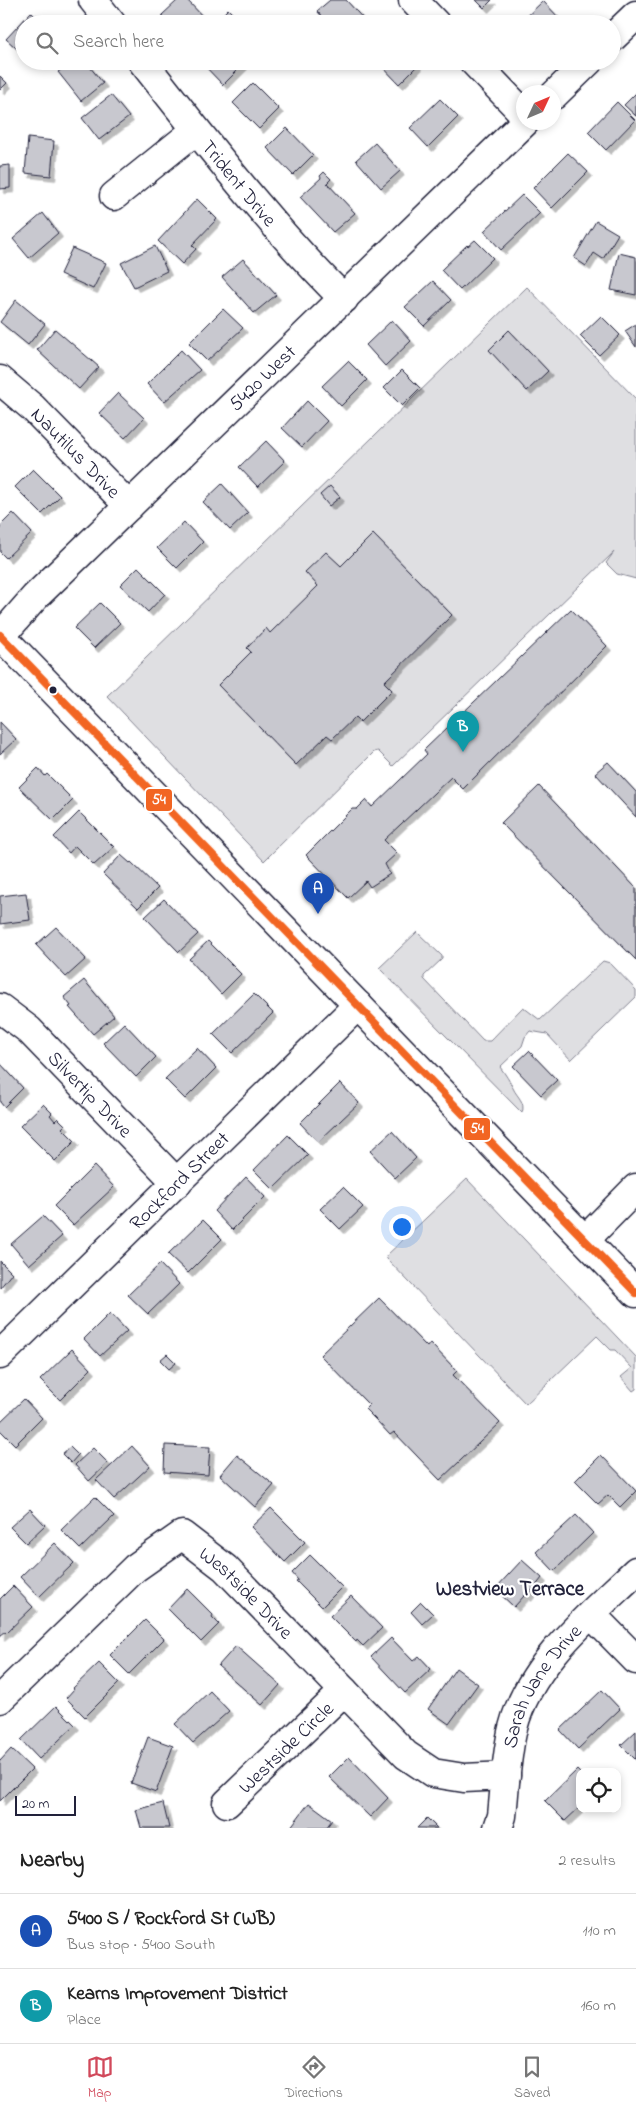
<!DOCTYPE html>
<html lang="en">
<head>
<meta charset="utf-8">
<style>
	body { margin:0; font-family:"Indie Flower",sans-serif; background:#f2f2f2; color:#222 }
	.controls { position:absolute; right:15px; bottom:15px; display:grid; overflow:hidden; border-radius:10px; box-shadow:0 2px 8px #0003 }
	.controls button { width:45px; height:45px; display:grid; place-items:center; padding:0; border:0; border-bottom:1px solid #e0e0e0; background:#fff; color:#222; font:25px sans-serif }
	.compass { position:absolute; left:516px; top:85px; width:45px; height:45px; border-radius:50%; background:#fff; box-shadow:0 2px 8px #0003; rotate:46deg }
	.scale { position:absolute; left:15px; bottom:12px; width:61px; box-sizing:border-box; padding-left:5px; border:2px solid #22223b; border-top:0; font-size:14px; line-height:18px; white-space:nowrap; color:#22223b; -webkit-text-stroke:4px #fff; paint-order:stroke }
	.you { position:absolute; left:401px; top:1226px; width:18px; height:18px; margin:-12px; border:4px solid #fff; border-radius:50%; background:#1a73e8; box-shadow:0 0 0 8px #1a73e833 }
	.badge { display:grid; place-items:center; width:32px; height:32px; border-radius:50%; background:#d1495b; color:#fff; font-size:16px; font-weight:700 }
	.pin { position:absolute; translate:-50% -41px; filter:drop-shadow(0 1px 2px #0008) }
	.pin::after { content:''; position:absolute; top:26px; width:18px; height:15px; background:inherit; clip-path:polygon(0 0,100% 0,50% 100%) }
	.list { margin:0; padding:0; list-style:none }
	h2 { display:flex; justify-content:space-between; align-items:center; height:65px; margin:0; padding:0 20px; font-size:21px }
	h2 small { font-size:16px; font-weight:400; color:#767676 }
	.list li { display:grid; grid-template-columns:32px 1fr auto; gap:15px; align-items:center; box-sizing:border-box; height:75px; padding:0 20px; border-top:1px solid #e0e0e0 }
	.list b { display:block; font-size:19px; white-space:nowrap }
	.list p { margin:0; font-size:16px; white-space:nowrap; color:#767676 }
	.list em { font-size:16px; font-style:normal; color:#767676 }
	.icon { flex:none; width:28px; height:28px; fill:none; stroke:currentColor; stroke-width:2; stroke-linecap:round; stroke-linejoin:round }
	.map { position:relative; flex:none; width:636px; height:1828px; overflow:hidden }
	.search { position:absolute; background:#fff; box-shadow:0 2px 8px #0003; left:15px; right:15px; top:15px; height:55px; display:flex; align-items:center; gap:12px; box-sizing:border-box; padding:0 18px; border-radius:28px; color:#767676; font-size:19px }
	.sheet { height:215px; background:#fff }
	nav { display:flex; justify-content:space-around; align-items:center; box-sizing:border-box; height:70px; border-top:1px solid #e0e0e0; background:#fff; font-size:14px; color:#767676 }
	nav a { display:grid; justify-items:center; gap:2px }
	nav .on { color:#d1495b }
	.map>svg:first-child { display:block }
	.green { fill:#dfdfe2; stroke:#80808e }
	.building { fill:#c8c8cf; stroke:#22223b; filter:url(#shadow) }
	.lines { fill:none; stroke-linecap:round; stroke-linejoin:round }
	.minor-casing { stroke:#22223b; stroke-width:31 }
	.major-casing { stroke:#22223b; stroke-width:31 }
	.minor { stroke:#fff; stroke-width:28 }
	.major { stroke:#fff; stroke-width:28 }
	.bus-1-casing { stroke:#fff; stroke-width:11 }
	.bus-1 { stroke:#f26522; stroke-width:8 }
	.bus-dot { fill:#22223b; stroke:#fff; stroke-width:2 }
	.labels { text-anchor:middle; stroke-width:4.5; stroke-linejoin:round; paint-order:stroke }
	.street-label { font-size:20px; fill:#22223b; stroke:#fff }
	.neighbourhood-label { font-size:21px; font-weight:bold; fill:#22223b; stroke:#fff }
	.line-badge { stroke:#fff; stroke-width:2 }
	.badge-label { font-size:14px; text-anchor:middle; font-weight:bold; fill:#fff }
</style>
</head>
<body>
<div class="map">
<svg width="636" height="1828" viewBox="0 0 636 1828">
	<defs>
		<filter id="shadow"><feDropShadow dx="4.5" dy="4.5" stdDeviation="0" flood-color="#0004"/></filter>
	</defs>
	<rect width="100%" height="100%" fill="#fff"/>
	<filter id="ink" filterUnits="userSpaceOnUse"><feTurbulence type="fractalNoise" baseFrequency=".02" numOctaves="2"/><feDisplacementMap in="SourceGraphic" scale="10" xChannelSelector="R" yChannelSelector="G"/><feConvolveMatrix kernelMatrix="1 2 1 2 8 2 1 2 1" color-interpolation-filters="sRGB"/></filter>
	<g filter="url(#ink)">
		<g class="green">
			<path d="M527 287 636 399V579L617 574 606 563 614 552 393 766 378 751 374 752 264 861 107 696Z"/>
			<path d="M417 932 442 956V959L424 976V979L483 1041H490L523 1007 540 1020 603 961 610 963 636 990V997L571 1060 547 1034 530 1031 525 1037 522 1046 500 1067C506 1075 509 1080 513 1088 517 1097 526 1102 522 1113L379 968Z"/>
			<path d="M467 1179 636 1357V1389L633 1391 621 1377 632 1368 615 1350H611L597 1336 526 1404 387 1259 386 1256Z"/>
		</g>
		<g class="building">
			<path d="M178 0H187L208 22 206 24H171L162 15Z"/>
			<path d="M330 0H346L368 24H329L317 11Z"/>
			<path d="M476 0H492L484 8Z"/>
			<path d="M543 1 561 20 557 24H519Z"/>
			<path d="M228 9 239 20 235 24H219L216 21Z"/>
			<path d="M31 12 43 24H24V55L6 39Z"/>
			<path d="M72 61H85L103 83 81 101 58 72Z"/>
			<path d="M200 61H239L243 65 223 85Z"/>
			<path d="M377 61H414L418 65 399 84Z"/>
			<path d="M0 76 7 83 0 90Z"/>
			<path d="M253 83 279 109 259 129 233 103Z"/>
			<path d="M636 93V116L624 105Z"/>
			<path d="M111 95 129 117 99 140 82 118Z"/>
			<path d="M440 99 458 117 428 147 410 128Z"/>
			<path d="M617 102 635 120 606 150 588 132Z"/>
			<path d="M287 128 313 155 293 175 267 148Z"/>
			<path d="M28 138 54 141 51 176 25 173Z"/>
			<path d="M375 143 400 171 381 188 356 160Z"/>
			<path d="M568 153 588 172 552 208 533 188Z"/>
			<path d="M10 165V188L0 189V166Z"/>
			<path d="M324 172 331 179 327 183 355 213 333 232 300 197 321 178 320 176Z"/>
			<path d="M522 195 540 213 501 250 484 231Z"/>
			<path d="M197 199 217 219 192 245 196 249 182 264 158 241Z"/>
			<path d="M43 213 58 233 29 258 13 239Z"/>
			<path d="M596 221 618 234 603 259 594 253 586 266 574 258Z"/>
			<path d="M475 240 493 258 460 290 441 270 467 245 468 246Z"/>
			<path d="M155 246 167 271 134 287 121 263Z"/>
			<path d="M72 248 106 263 93 289 60 274Z"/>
			<path d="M619 253 636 257V295L611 290Z"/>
			<path d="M243 259 276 295 254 313 222 277Z"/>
			<path d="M433 281 451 300 424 326 405 307Z"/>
			<path d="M16 300 45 324 28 345 0 322Z"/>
			<path d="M223 309 243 328 207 361 189 343Z"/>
			<path d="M601 316 620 335 599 355 580 336Z"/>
			<path d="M392 320 411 341 385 366 366 345Z"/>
			<path d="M636 324V347L625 331Z"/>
			<path d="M55 329 99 367 79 389 37 350Z"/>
			<path d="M509 330 548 371 527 391 489 350Z"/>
			<path d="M181 350 200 370 164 402 147 384Z"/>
			<path d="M348 361 367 380 341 406 322 386Z"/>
			<path d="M402 370 420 388 402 406 384 388Z"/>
			<path d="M118 393 144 418 125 438 99 413Z"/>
			<path d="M307 401 327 421 302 447 282 428Z"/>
			<path d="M266 441 285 461 258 487 239 467Z"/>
			<path d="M33 469 60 496 42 514 15 487Z"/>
			<path d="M222 484 248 513 230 530 203 502Z"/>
			<path d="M330 486 340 497 329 506 320 495Z"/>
			<path d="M13 513 32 533 6 558 0 552V526Z"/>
			<path d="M184 522 203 542 177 568 157 548Z"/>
			<path d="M373 534 452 615 384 682 392 690 360 722 355 717 332 739 327 735 296 765 218 685 251 652 247 648 266 628 270 633 318 586 305 572 326 552 341 566Z"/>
			<path d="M138 567 165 594 148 612 120 585Z"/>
			<path d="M100 603 120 623 94 648 74 628Z"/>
			<path d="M571 609 607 646 463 789 451 777 384 840 397 853 385 864 390 874 370 887 366 881 348 898 306 855 352 809H357L366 800 372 807 427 754 424 750Z"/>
			<path d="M0 722 16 739 0 754Z"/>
			<path d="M608 762 636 792V817L595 773Z"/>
			<path d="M38 768 45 776 47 774 73 800 53 820 19 787Z"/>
			<path d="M539 786 636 888V960L501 823Z"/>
			<path d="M79 812 114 847 94 865 75 846 69 853 54 837Z"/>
			<path d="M121 855 130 863 131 862 158 888 138 908 103 874Z"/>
			<path d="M26 893 30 920 0 924V896Z"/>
			<path d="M164 899 198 934 179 952 145 917Z"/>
			<path d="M56 927 86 959 66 977 36 945Z"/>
			<path d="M208 941 241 974 221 994 189 959Z"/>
			<path d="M84 980 114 1016 93 1034 69 1007 71 1006 64 997Z"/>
			<path d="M254 994 273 1013 232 1053 213 1034Z"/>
			<path d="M124 1023 156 1057 136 1077 103 1043Z"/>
			<path d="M197 1048 216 1068 185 1099 165 1079Z"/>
			<path d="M529 1051 557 1080 541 1095 513 1066Z"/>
			<path d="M0 1063 23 1088 4 1107 0 1102Z"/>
			<path d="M340 1083 359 1103 318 1142 300 1123Z"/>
			<path d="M43 1104 52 1113 50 1115 55 1121 58 1118 65 1125 62 1128 75 1141 55 1161 20 1126Z"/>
			<path d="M392 1131 416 1158 395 1178 370 1151Z"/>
			<path d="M288 1135 308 1155 273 1189 254 1170Z"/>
			<path d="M94 1166 114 1187 73 1225 54 1206Z"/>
			<path d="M246 1177 265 1197 232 1230 214 1211Z"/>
			<path d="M343 1187 363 1207 340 1229 320 1209Z"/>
			<path d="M43 1216 62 1236 29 1265 11 1244Z"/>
			<path d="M203 1220 222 1239 188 1273 168 1254Z"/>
			<path d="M0 1261 12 1273 0 1288Z"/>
			<path d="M160 1264 179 1284 148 1314 128 1295Z"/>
			<path d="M379 1298 427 1347 430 1343 457 1371 453 1375 500 1423 440 1480 394 1432 390 1435 377 1421 365 1409 369 1405 320 1355Z"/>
			<path d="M110 1313 127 1331 100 1356 84 1339Z"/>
			<path d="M72 1349 91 1369 60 1400 40 1380Z"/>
			<path d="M167 1354 176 1363 169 1369 160 1360Z"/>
			<path d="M24 1399 42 1418 15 1445 0 1430V1422Z"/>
			<path d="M165 1445 210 1447 208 1475 164 1472Z"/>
			<path d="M132 1446 150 1466 114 1499 96 1480Z"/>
			<path d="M70 1447 78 1455 71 1463 62 1454Z"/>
			<path d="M93 1448 108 1463 89 1481 75 1465Z"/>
			<path d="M237 1455 274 1485 255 1507 220 1475Z"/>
			<path d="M601 1455 636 1491 620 1507 608 1495 598 1504 575 1481Z"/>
			<path d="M95 1497 114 1516 80 1549 61 1530Z"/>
			<path d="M271 1508 305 1542 285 1562 251 1527Z"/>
			<path d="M30 1509 45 1525 26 1543 10 1527Z"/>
			<path d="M576 1515 593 1533 554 1571 536 1552Z"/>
			<path d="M55 1543 74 1563 39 1597 20 1577Z"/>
			<path d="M310 1555 342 1587 322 1607 296 1581 298 1580 292 1573Z"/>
			<path d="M522 1560 542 1578 527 1597 525 1595 514 1607 495 1589Z"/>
			<path d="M13 1586 33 1607 7 1632 6 1631 0 1636V1599Z"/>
			<path d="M187 1589 213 1615 212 1617 219 1624 201 1642 168 1609Z"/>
			<path d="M351 1596 382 1628 363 1646 357 1640 356 1642 330 1616Z"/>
			<path d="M421 1602 433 1614 422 1624 411 1612Z"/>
			<path d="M145 1620 164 1639 129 1674 110 1655Z"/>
			<path d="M391 1638 413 1661 419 1656 431 1669 405 1693 371 1657Z"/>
			<path d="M236 1646 280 1685 262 1705 218 1666Z"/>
			<path d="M99 1663 119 1683 85 1717 66 1698 74 1689 73 1688Z"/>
			<path d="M456 1668 478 1684 449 1724 428 1709Z"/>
			<path d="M602 1690 620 1709 578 1749 560 1730Z"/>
			<path d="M210 1691 229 1711 193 1743 175 1724Z"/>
			<path d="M56 1706 75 1725 39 1759 21 1740Z"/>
			<path d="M636 1731V1760L621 1745Z"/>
			<path d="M148 1737 173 1746 156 1792 131 1783Z"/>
			<path d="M11 1749 32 1769 0 1801V1761Z"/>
			<path d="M349 1757 388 1798 370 1817 329 1777Z"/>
			<path d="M577 1770 580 1773V1807L565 1821 545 1801Z"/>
			<path d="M163 1803 169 1828H141L136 1810Z"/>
			<path d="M309 1803 332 1820 326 1828H290Z"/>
			<path d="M427 1818 437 1828H417Z"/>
		</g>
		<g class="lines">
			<g class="minor-casing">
				<g id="minor">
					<path d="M93 0 112 24"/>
					<path d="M413 0 436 24"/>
					<path d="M612 38 636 15"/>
					<path id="s1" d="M142 61C207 143 270 226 344 299"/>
					<path d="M473 61 524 114"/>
					<path d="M554 95 589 61"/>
					<path d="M114 196 196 130"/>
					<path id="s2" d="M0 380 33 408 129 506"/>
					<path id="s3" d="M0 637 35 597 525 122"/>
					<path id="s4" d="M0 1008 29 1030 177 1183"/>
					<path d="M585 1240 636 1188"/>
					<path id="s5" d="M0 1355 358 1005"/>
					<path d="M591 1614 636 1660"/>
					<path id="s6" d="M0 1699 135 1568 182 1535 225 1568 406 1755 433 1773 464 1778 506 1776"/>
					<path id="s7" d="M227 1803 344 1691"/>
					<path id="s8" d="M498 1828 502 1816C505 1787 506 1756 513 1728 529 1664 590 1615 636 1571"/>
				</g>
			</g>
			<g class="major-casing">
				<path id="major" d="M0 635 636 1293"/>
			</g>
			<use href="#minor" class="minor"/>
			<use href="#major" class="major"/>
			<g class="bus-1-casing">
				<path id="bus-1" d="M0 635 636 1293"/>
			</g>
			<use href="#bus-1" class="bus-1"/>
		</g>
	</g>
	<circle class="bus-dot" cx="53" cy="690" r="4.5"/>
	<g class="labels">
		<g class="street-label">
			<text dy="7" stroke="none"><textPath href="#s1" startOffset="156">Trident Drive</textPath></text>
			<text dy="7" stroke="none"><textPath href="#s3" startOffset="369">5420 West</textPath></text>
			<text dy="7" stroke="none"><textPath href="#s2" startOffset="105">Nautilus Drive</textPath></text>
			<text dy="7" stroke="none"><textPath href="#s4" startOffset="125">Silvertip Drive</textPath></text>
			<text dy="7" stroke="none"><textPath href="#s5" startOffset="250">Rockford Street</textPath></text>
			<text dy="7" stroke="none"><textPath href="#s6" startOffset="332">Westside Drive</textPath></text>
			<text dy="7" stroke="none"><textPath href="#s8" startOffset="152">Sarah Jane Drive</textPath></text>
			<text dy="7" stroke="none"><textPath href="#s7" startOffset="81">Westside Circle</textPath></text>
		</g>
		<g class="neighbourhood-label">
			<text x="510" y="1595">Westview Terrace</text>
		</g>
	</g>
	<g class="line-badge">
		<rect x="145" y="788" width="28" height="24" rx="5" fill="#f26522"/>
		<rect x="463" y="1117" width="28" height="24" rx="5" fill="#f26522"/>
	</g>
	<g class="badge-label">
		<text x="159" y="804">54</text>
		<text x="477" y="1133">54</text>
	</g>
</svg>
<div class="controls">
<button><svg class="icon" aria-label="locate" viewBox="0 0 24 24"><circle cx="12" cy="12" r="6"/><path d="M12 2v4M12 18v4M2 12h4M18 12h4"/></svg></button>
</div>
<svg class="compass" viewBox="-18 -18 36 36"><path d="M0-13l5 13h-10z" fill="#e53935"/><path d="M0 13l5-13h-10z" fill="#767676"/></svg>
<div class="scale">20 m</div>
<div class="you"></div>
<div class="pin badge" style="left:318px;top:914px;background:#1a4fb4">A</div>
<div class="pin badge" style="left:463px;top:752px;background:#0f9aa8">B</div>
<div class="search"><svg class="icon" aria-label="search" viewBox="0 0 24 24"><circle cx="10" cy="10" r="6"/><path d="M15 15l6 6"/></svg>Search here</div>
</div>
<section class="sheet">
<h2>Nearby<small>2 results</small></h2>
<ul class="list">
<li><span class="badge" style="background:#1a4fb4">A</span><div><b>5400 S / Rockford St (WB)</b><p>Bus stop · 5400 South</p></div><em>110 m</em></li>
<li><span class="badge" style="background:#0f9aa8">B</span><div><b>Kearns Improvement District</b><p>Place</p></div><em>160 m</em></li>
</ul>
</section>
<nav>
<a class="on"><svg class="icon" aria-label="map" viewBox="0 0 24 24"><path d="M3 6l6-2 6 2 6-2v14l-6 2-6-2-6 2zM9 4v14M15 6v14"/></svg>Map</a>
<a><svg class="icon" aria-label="directions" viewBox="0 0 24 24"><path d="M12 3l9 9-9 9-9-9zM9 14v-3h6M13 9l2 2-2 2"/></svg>Directions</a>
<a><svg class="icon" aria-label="saved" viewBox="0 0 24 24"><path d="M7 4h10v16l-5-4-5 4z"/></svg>Saved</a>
</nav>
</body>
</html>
